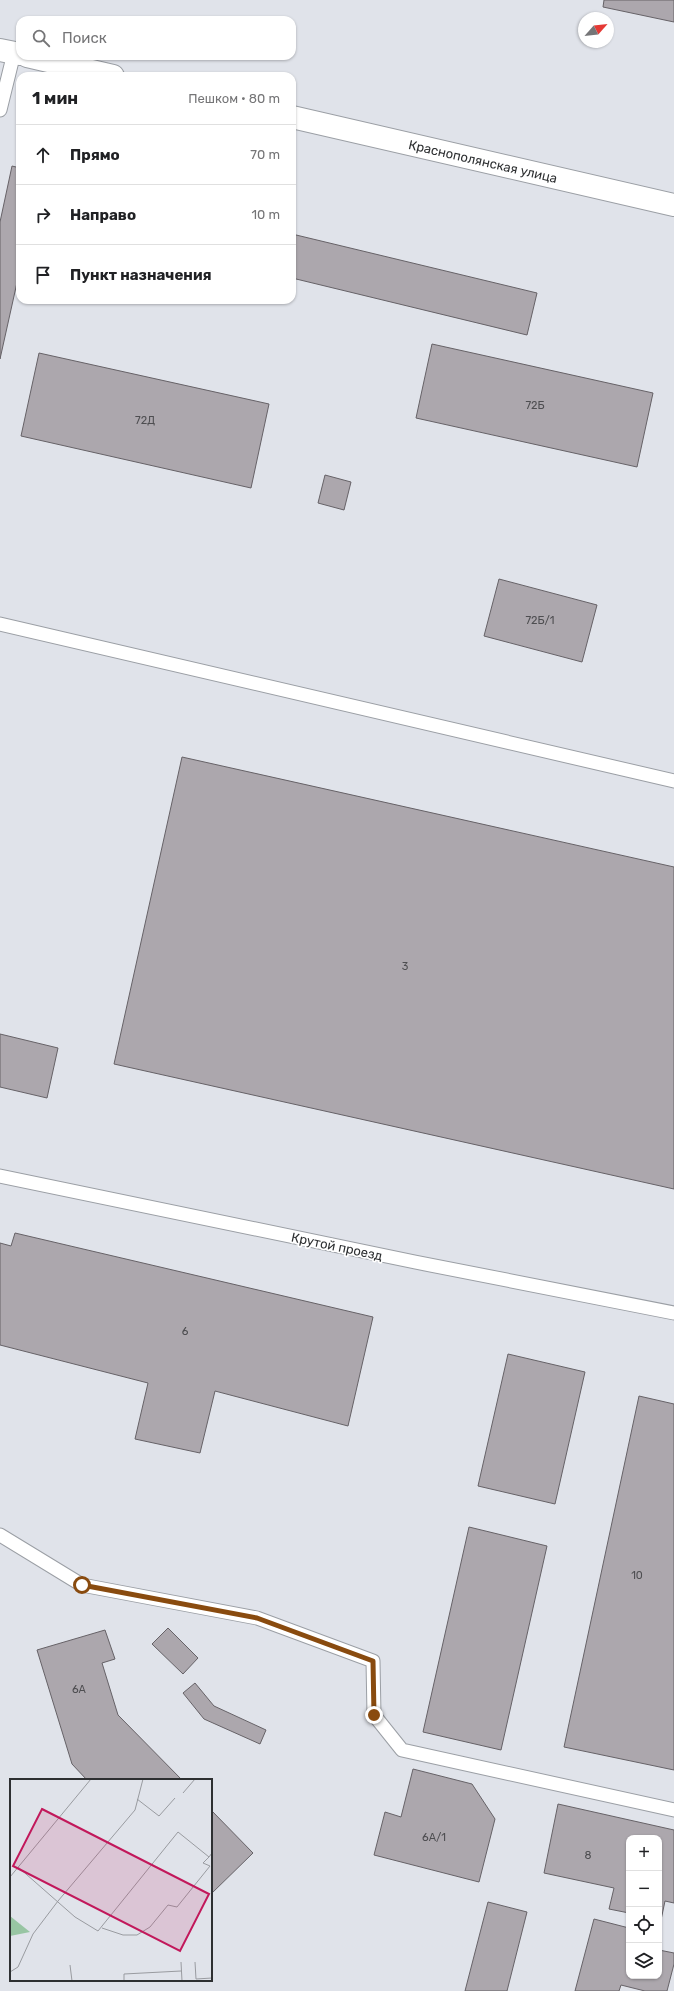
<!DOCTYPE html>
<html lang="ru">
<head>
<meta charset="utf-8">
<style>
	body { margin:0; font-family:Rubik,sans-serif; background:#f2f2f2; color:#202124 }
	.controls { position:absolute; right:12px; bottom:12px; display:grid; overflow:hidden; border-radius:8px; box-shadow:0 1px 3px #0004 }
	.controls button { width:36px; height:36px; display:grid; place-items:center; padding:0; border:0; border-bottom:1px solid #e0e0e0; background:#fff; color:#202124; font:20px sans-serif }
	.compass { position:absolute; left:578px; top:12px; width:36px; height:36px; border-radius:50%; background:#fff; box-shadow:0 1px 3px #0004; rotate:63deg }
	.stop { position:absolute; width:12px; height:12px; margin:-9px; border:3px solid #894b0f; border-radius:50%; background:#fff }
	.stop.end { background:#894b0f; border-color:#fff; box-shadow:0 1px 4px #0008 }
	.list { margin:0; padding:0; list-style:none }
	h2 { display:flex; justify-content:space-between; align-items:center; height:52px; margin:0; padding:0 16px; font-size:17px }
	h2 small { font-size:13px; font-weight:400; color:#757577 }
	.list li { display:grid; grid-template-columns:26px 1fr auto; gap:12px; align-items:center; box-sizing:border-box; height:60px; padding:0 16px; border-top:1px solid #e0e0e0 }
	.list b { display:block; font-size:15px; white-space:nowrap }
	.list em { font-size:13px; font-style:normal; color:#757577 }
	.icon { flex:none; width:22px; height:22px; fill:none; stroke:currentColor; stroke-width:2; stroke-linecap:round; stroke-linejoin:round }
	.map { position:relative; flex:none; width:674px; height:1991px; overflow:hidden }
	.search { position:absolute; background:#fff; box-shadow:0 1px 3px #0004; left:16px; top:16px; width:280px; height:44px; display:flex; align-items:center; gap:10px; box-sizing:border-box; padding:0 14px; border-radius:12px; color:#757577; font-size:15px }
	.panel { position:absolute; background:#fff; box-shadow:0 1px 3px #0004; left:16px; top:72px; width:280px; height:232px; border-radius:12px }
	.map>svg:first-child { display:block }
	.building { fill:#aca7ad; stroke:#666267 }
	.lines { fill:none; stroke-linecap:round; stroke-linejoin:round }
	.service-casing { stroke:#9b9fa5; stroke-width:15 }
	.secondary-casing { stroke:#9b9fa5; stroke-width:24 }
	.service { stroke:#fff; stroke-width:13 }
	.secondary { stroke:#fff; stroke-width:22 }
	.route { stroke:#894b0f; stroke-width:5 }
	.labels { text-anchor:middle; stroke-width:3.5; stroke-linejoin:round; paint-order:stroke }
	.number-label { font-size:11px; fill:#4e4e51 }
	.street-label { font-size:13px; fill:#2e3032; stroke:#fff }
	.inset-road { fill:none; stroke:#999ba0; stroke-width:1 }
	.view { fill:#c2185b; fill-opacity:0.15; stroke:#c2185b; stroke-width:2 }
	.inset-edge { fill:none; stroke:#2e3032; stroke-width:2 }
</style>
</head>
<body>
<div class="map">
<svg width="674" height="1991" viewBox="0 0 674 1991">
	<rect width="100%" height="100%" fill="#e0e3ea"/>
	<g class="building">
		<path d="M604 0H674V22L603 7Z"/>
		<path d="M12 166 20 168V269L0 359V222Z"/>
		<path d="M292 234 537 293 527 335 292 278Z"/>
		<path d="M432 344 653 393 637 467 416 418Z"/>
		<path d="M39 353 269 404 251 488 21 436Z"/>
		<path d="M325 475 351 482 344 510 318 503Z"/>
		<path d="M499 579 597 605 582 662 484 636Z"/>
		<path d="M182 757 674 867V1189L114 1064Z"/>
		<path d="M0 1034 58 1048 47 1098 0 1087Z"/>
		<path d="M15 1233 373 1317 348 1426 215 1391 200 1453 135 1439 148 1383 0 1345V1243L11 1246Z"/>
		<path d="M508 1354 585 1372 555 1504 478 1486Z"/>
		<path d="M639 1396 674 1404V1770L564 1747Z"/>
		<path d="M469 1527 547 1546 501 1750 423 1732Z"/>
		<path d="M168 1628 198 1658 183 1674 152 1644Z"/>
		<path d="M105 1630 115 1659 102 1663 118 1715 182 1780H87L72 1764 37 1650Z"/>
		<path d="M195 1683 214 1706 266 1730 260 1744 204 1719 183 1693Z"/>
		<path d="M413 1769 472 1784 495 1819 479 1882 374 1855 385 1812 401 1817Z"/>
		<path d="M558 1804 674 1830V1903L665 1901 661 1920 659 1919V1838H629V1913L609 1909 614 1888 544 1873Z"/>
		<path d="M211 1810 253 1853 211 1894Z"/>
		<path d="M488 1902 527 1912 507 1991H465Z"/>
		<path d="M594 1919 629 1928V1976H659V1950L674 1953V1964L667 1991H645L621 1985 619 1991H575Z"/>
	</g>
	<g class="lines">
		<g class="service-casing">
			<g id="service">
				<path d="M0 110 14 53"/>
				<path d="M0 624 674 781"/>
				<path d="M0 1176 415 1262 674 1313"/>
				<path d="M0 1535 82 1585 257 1618 373 1661 374 1715 402 1750 674 1810"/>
			</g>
		</g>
		<g class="secondary-casing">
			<g id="secondary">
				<path d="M0 50 20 54"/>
				<path d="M27 56 113 76"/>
				<path d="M292 117 674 205"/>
			</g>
		</g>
		<use href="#service" class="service"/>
		<use href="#secondary" class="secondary"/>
	</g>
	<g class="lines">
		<path class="route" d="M82 1585 257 1618 373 1661 374 1715"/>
	</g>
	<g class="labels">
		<g class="number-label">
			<text x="535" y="409">72Б</text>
			<text x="145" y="424">72Д</text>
			<text x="540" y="624">72Б/1</text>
			<text x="405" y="970">3</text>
			<text x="185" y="1335">6</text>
			<text x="637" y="1579">10</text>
			<text x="79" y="1693">6А</text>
			<text x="434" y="1841">6А/1</text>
			<text x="588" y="1859">8</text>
		</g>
		<g class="street-label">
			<text transform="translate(483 161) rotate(13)" y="5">Краснополянская улица</text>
			<text transform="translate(337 1246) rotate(12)" y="5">Крутой проезд</text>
		</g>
	</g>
	<g transform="translate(10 1779)">
		<rect width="202" height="202" fill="#e0e3ea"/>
		<path d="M0 137 20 153 0 157Z" fill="#98c5a3"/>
		<path class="inset-road" d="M173 14 185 0M127 20 149 37 165 19M8 88 65 138 88 152 168 53 199 78 202 74M0 98 81 0M92 149 113 156H127L140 148 158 126 167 128 200 87 193 84 199 78M171 183 172 202M185 183 186 200M60 186 62 202M0 193 8 188 23 155 48 122 125 31 133 0M186 200 202 199M114 202V195L171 192"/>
		<path class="view" d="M32 30 199 115 170 172 3 87Z"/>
		<rect width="202" height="202" class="inset-edge"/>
	</g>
</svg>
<div class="controls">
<button>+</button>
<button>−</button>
<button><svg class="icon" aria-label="locate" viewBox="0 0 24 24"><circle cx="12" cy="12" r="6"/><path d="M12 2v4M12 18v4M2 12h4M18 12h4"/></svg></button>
<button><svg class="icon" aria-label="layers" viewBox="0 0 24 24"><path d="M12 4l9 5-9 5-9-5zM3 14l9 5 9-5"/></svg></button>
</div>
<svg class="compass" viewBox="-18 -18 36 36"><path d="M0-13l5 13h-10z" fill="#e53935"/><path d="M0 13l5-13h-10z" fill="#757577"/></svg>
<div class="stop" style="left:82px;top:1585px"></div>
<div class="stop end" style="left:374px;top:1715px"></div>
<div class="search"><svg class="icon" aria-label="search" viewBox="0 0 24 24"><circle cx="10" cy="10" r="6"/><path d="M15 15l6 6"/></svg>Поиск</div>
<section class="panel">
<h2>1 мин<small>Пешком · 80 m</small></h2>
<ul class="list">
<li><svg class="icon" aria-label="ahead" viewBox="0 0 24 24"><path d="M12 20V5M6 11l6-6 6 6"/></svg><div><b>Прямо</b></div><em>70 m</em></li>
<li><svg class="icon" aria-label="right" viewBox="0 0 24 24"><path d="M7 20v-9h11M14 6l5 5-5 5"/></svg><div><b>Направо</b></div><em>10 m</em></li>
<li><svg class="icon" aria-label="arrive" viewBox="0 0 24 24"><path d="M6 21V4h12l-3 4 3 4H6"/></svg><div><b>Пункт назначения</b></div></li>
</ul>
</section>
</div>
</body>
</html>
